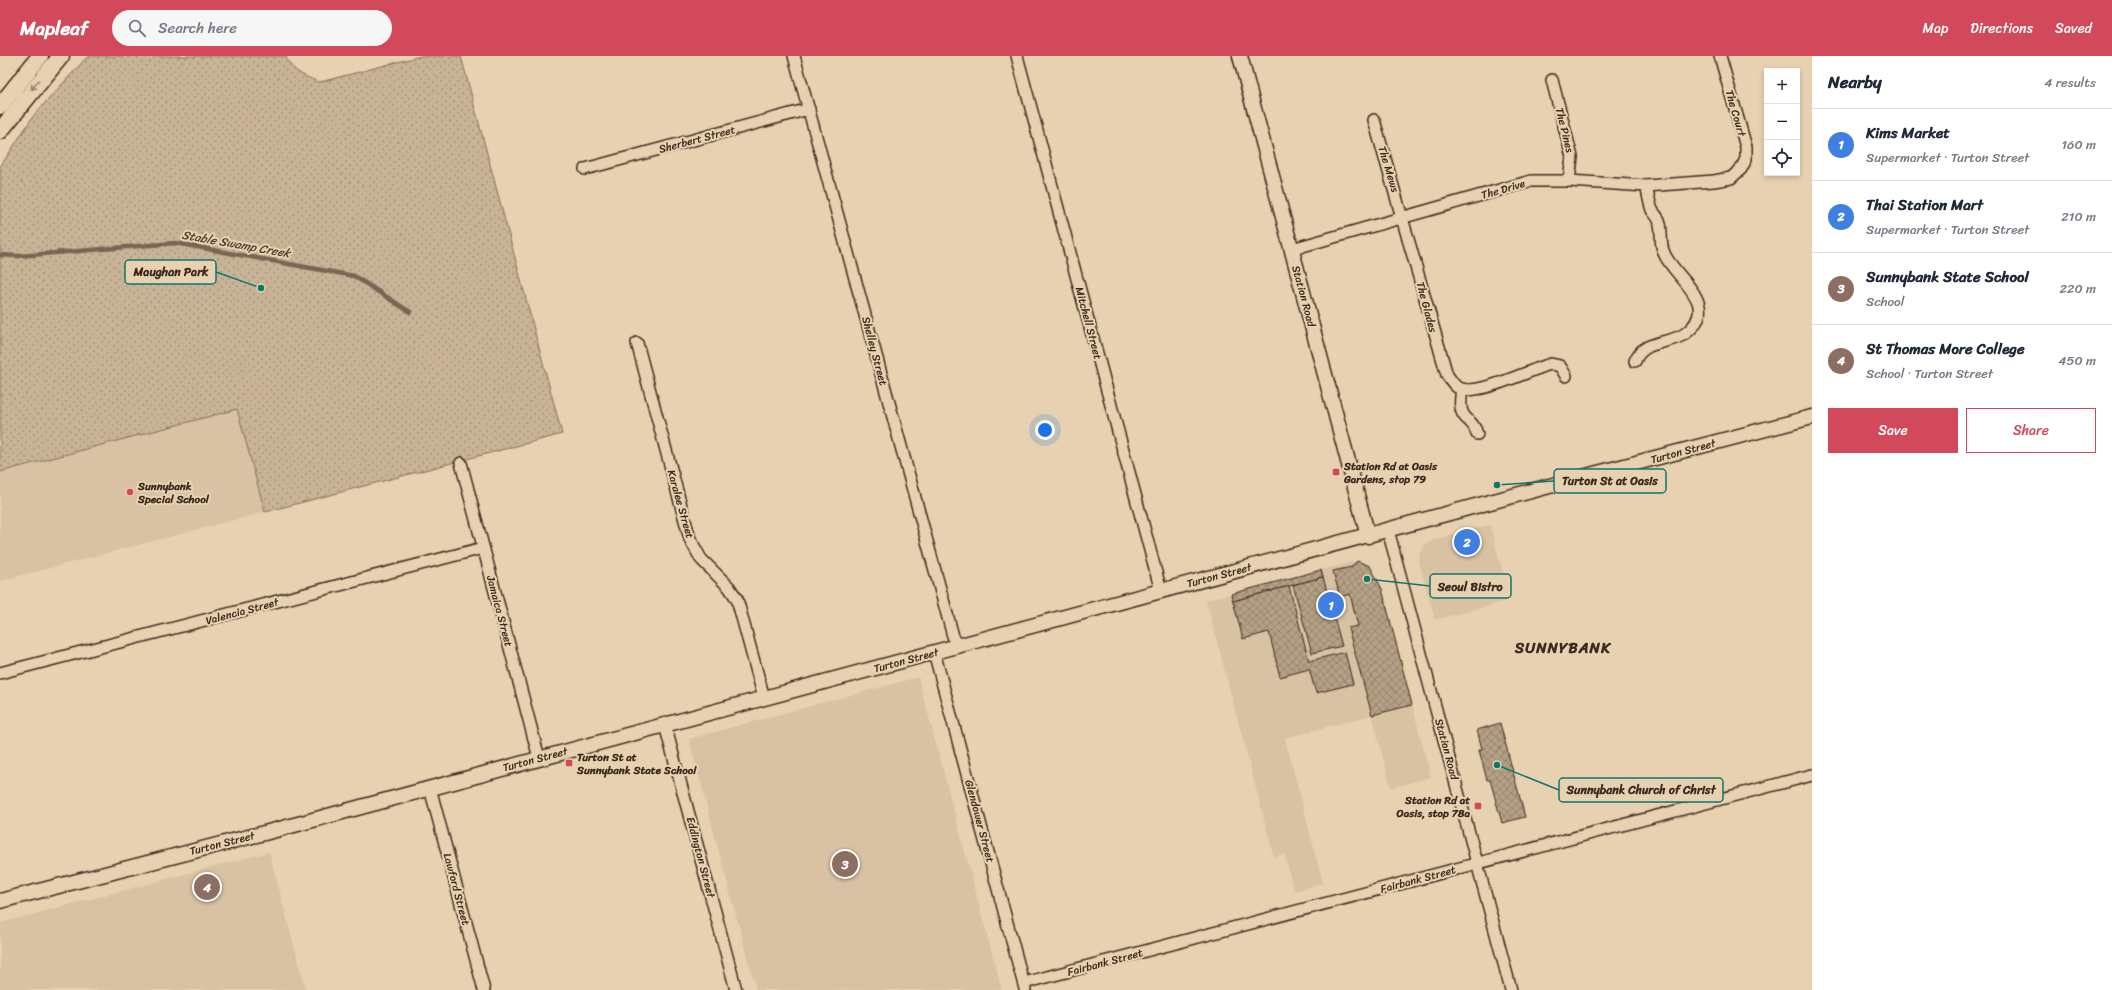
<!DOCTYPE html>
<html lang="en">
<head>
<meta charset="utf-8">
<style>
	body { margin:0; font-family:Sriracha,sans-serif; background:#f6f6f7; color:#1f2937 }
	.controls { position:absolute; right:12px; top:12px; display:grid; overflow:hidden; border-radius:0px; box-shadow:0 2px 6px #0003 }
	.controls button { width:36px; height:36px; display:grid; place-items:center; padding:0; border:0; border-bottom:1px solid #e0e1e3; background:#fff; color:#1f2937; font:20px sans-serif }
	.you { position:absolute; left:1045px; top:374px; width:14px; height:14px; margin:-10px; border:3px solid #fff; border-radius:50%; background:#1a73e8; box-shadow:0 0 0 6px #1a73e833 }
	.badge { display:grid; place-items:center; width:26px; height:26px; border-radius:50%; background:#d1495b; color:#fff; font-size:13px; font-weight:700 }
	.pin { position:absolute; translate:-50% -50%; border:2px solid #fff; box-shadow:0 1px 4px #0006 }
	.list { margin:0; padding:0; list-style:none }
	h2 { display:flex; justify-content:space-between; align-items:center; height:52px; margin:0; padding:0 16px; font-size:17px }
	h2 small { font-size:13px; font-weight:400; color:#747a83 }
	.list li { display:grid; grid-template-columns:26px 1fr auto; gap:12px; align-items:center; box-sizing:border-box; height:72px; padding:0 16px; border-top:1px solid #e0e1e3 }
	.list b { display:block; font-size:15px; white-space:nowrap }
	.list p { margin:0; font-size:13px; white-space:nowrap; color:#747a83 }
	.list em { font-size:13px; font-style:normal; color:#747a83 }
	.actions { display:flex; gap:8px; padding:12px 16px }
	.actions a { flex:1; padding:9px 0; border:1px solid #d1495b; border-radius:0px; text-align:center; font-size:14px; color:#d1495b }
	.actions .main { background:#d1495b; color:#fff }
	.icon { flex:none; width:22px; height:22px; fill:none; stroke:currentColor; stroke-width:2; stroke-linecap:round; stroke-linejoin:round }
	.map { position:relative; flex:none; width:1812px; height:934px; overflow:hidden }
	header { display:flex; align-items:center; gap:24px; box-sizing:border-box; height:56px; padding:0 20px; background:#d1495b; color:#fff }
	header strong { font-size:19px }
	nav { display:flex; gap:22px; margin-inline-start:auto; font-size:14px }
	.search { width:280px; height:36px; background:#f6f6f7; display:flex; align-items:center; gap:10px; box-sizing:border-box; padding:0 14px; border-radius:22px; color:#747a83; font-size:15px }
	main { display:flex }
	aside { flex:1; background:#fff }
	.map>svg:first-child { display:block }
	.built { fill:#d8c2a3 }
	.grass { fill:url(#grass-dots); stroke:#826e5a }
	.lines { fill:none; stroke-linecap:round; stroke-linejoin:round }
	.stream { stroke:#786552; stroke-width:4.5 }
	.building { fill:url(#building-cross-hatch); stroke:#3b2a1e }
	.minor-casing { stroke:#3b2a1e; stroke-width:14 }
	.tertiary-casing { stroke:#3b2a1e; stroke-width:17 }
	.secondary-casing { stroke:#3b2a1e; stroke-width:19 }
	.minor { stroke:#e7d1b0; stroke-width:11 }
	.tertiary { stroke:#e7d1b0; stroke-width:14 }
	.secondary { stroke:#e7d1b0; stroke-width:16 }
	.oneway { stroke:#917e67 }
	.poi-dot { fill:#d1495b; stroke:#e7d1b0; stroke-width:1.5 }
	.labels { text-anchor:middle; stroke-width:4; stroke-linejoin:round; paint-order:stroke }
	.street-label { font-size:11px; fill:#3b2a1e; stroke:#e7d1b0 }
	.poi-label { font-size:11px; font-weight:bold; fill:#3b2a1e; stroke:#e7d1b0; text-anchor:start }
	.water-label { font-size:12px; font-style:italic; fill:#4f3e2f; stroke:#e7d1b0 }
	.district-label { font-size:15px; font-weight:bold; letter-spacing:1px; fill:#3b2a1e; stroke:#e7d1b0 }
	.leader { fill:none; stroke:#0f766e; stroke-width:1.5 }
	.callout-dot { fill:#0f766e; stroke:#e7d1b0; stroke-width:1.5 }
	.callout { fill:#e7d1b0; stroke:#0f766e; stroke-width:1.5 }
	.callout-label { font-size:12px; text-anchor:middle; font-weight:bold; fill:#3b2a1e }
</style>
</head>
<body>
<header>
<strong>Mapleaf</strong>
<div class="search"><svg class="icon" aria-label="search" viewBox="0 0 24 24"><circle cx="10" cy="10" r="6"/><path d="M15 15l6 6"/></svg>Search here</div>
<nav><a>Map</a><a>Directions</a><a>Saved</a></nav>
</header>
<main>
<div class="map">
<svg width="1812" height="934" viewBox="0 0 1812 934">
	<defs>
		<pattern id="grass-dots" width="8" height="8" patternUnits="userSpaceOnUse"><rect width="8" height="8" fill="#c8b396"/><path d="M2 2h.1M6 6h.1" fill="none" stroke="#a4927a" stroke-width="1.8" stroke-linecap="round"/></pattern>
		<pattern id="building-cross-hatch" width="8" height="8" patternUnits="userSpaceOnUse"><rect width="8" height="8" fill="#b5a085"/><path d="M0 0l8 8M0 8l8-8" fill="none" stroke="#94836c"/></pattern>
	</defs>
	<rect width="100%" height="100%" fill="#e7d1b0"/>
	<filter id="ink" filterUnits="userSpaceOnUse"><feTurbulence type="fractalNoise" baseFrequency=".025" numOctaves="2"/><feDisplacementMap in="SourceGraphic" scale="8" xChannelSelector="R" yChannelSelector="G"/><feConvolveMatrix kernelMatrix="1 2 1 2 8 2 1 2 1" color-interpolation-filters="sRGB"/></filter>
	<g filter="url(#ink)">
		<g class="built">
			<path d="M237 352 265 456 0 525V416Z"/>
			<path d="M1490 469 1510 544 1435 564 1419 506 1420 497 1425 489 1433 484Z"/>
			<path d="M1357 505 1370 510 1382 533 1431 721 1391 732 1372 659 1285 682 1323 827 1294 835 1284 798 1274 801 1206 544Z"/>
			<path d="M918 621 1002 934H756L689 683Z"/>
			<path d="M269 796 306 934H0V867Z"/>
		</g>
		<path class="grass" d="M88 0H286C289 14 307 22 320 26L421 0H461L562 378 265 456 237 353 0 416V111L34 59Z"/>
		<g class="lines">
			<path class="stream" d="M0 199 18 200 175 187 354 220 410 256"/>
		</g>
		<g class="building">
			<path d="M1357 505 1370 510 1382 533 1412 649 1372 659 1348 572 1358 570 1350 538 1340 541 1333 515 1352 511Z"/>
			<path d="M1321 514 1323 521 1233 545 1231 538Z"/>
			<path d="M1323 521 1342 590 1312 597 1293 529Z"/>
			<path d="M1289 530 1309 605 1345 596 1353 628 1316 637 1309 613 1280 621 1269 576 1243 583 1233 545Z"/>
			<path d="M1500 667 1525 761 1502 767 1490 724H1487L1479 694 1482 693 1477 674Z"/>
		</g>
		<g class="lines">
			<g class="minor-casing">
				<g id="minor">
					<path d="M794 0 956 591"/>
					<path d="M1017 0 1161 535"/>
					<path d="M1552 24 1572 101 1569 125"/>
					<path d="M1374 64 1447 319C1450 323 1453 328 1457 331 1474 343 1531 313 1551 308L1560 310 1566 320"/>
					<path d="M585 113 809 53"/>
					<path d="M1292 193 1531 125H1569L1646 130 1714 125 1731 122 1741 113 1746 103V91L1720 0"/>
					<path d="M637 287 690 483 701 503 729 531 737 543 764 642"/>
					<path d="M1635 305C1643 283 1670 289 1686 277 1723 248 1673 221 1664 197 1659 187 1663 175 1659 164 1657 160 1654 157 1652 154 1649 146 1648 137 1646 130"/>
					<path d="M1462 333C1461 340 1459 351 1463 358 1468 367 1473 364 1477 378"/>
					<path d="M461 407 539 702"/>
					<path d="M1388 474 1511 934"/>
					<path d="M934 596 1025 933"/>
					<path d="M0 617 483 492"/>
					<path d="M665 669 736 934"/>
					<path d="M430 732 484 934"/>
					<path d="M1024 927 1812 719"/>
				</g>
			</g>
			<g class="tertiary-casing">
				<g id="tertiary">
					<path d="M1240 0 1368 480"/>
					<path d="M0 845 272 775 1594 418 1812 361"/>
				</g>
			</g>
			<g class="secondary-casing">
				<g id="secondary">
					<path d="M0 50 40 0"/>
					<path d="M0 75 61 0"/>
				</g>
			</g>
			<use href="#minor" class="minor"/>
			<use href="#tertiary" class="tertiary"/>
			<use href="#secondary" class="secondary"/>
		</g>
		<defs><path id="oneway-shaft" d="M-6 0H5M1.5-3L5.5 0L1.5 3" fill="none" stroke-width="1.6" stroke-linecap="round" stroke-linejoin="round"/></defs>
		<use class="oneway" href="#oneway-shaft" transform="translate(35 29) rotate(129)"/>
	</g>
	<g class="poi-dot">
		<rect x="1332" y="412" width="8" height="8" rx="2"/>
		<circle cx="130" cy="436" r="4"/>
		<rect x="565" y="703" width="8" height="8" rx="2"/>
		<rect x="1474" y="746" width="8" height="8" rx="2"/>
	</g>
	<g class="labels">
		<g class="street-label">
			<text transform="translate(1736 57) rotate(74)" y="4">The Court</text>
			<text transform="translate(1565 74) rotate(76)" y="4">The Pines</text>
			<text transform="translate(697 83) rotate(-15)" y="4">Sherbert Street</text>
			<text transform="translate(1389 113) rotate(73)" y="4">The Mews</text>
			<text transform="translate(1503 133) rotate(-16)" y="4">The Drive</text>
			<text transform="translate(1304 240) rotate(75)" y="4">Station Road</text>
			<text transform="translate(1427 251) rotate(75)" y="4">The Glades</text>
			<text transform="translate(1089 267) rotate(75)" y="4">Mitchell Street</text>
			<text transform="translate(875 295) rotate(75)" y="4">Shelley Street</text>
			<text transform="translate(1683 395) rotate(-15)" y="4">Turton Street</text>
			<text transform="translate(681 448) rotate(74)" y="4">Karalee Street</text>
			<text transform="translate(1219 519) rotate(-15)" y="4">Turton Street</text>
			<text transform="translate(242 555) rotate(-15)" y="4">Valencia Street</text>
			<text transform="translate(500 555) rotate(75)" y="4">Jamaica Street</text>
			<text transform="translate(906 604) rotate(-15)" y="4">Turton Street</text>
			<text transform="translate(1447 693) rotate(75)" y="4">Station Road</text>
			<text transform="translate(535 703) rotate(-15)" y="4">Turton Street</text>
			<text transform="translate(980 765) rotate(75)" y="4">Glendower Street</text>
			<text transform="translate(222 787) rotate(-14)" y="4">Turton Street</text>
			<text transform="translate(701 801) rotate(75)" y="4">Eddington Street</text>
			<text transform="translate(1418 823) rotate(-15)" y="4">Fairbank Street</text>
			<text transform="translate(457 833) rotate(75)" y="4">Lawford Street</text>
			<text transform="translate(1105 906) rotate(-15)" y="4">Fairbank Street</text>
		</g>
		<g class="poi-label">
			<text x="1344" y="414">Station Rd at Oasis<tspan x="1344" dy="13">Gardens, stop 79</tspan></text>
			<text x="138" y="434">Sunnybank<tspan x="138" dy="13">Special School</tspan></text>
			<text x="577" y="705">Turton St at<tspan x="577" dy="13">Sunnybank State School</tspan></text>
			<text x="1470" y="748" text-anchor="end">Station Rd at<tspan x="1470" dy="13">Oasis, stop 78a</tspan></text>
		</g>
		<g class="water-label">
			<text transform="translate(236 188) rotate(10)" y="4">Stable Swamp Creek</text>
		</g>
		<g class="district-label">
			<text x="1563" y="597">SUNNYBANK</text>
		</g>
	</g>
	<path class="leader" d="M261 232L216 216M1497 429L1554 425M1367 523L1430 530M1497 709L1559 734"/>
	<g class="callout-dot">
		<circle cx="261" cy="232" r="4"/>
		<circle cx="1497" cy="429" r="4"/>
		<circle cx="1367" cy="523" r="4"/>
		<circle cx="1497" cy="709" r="4"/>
	</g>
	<g class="callout">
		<rect x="125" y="204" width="91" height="24" rx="4"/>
		<rect x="1554" y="413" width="112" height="24" rx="4"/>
		<rect x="1430" y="518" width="81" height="24" rx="4"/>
		<rect x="1559" y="722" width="164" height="24" rx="4"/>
	</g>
	<g class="callout-label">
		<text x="171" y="220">Maughan Park</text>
		<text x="1610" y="429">Turton St at Oasis</text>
		<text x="1470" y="535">Seoul Bistro</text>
		<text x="1641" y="738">Sunnybank Church of Christ</text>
	</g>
</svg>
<div class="controls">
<button>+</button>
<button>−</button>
<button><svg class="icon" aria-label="locate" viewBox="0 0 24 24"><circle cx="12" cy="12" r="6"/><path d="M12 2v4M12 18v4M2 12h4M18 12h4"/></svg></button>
</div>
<div class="you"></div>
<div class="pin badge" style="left:1331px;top:549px;background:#3f7fe0">1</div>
<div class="pin badge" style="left:1467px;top:486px;background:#3f7fe0">2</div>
<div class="pin badge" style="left:845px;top:808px;background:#8d6e63">3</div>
<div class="pin badge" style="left:207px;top:831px;background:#8d6e63">4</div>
</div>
<aside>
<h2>Nearby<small>4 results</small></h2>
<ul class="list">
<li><span class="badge" style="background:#3f7fe0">1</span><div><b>Kims Market</b><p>Supermarket · Turton Street</p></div><em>160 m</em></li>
<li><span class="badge" style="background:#3f7fe0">2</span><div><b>Thai Station Mart</b><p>Supermarket · Turton Street</p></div><em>210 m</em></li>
<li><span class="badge" style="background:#8d6e63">3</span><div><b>Sunnybank State School</b><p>School</p></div><em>220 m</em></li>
<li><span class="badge" style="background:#8d6e63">4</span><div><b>St Thomas More College</b><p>School · Turton Street</p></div><em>450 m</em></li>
</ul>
<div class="actions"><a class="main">Save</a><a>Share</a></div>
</aside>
</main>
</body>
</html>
